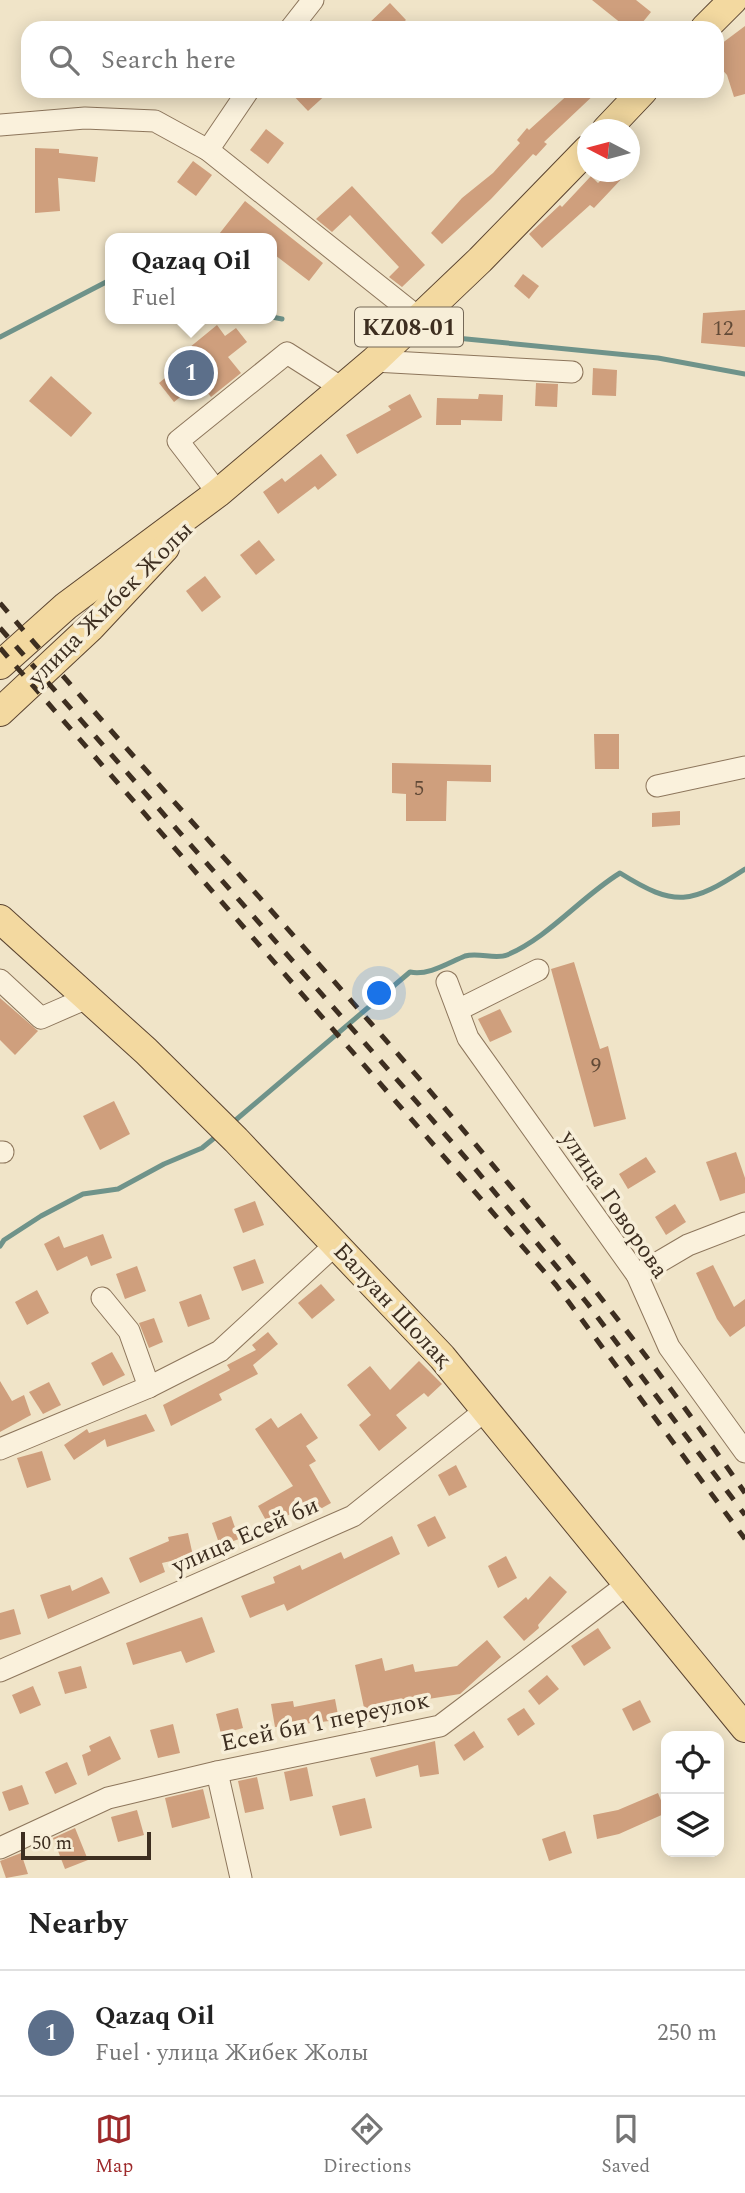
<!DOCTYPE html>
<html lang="en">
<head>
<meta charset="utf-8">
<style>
	body { margin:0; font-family:Spectral,serif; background:#f2f2f2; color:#222 }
	.controls { position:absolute; right:21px; bottom:21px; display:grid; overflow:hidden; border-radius:14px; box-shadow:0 4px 18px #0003 }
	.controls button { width:63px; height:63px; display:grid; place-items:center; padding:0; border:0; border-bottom:2px solid #e0e0e0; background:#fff; color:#222; font:35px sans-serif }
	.compass { position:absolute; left:577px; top:119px; width:63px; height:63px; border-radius:50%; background:#fff; box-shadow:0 4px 18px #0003; rotate:276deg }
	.scale { position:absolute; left:21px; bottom:18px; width:130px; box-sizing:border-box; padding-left:7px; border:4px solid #3d2e20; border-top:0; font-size:19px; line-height:24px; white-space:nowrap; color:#3d2e20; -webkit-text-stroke:5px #f7eed8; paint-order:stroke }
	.you { position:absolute; left:380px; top:994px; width:24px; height:24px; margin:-18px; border:5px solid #fff; border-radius:50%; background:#1a73e8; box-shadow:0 0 0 10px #1a73e833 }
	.badge { display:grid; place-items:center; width:46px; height:46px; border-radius:50%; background:#9e2a2b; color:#fff; font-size:23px; font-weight:700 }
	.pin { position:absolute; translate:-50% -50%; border:4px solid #fff; box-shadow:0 2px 7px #0006 }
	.popup { position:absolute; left:105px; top:233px; width:172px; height:91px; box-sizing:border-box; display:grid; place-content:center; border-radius:14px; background:#fff; filter:drop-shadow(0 2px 5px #0005); font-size:23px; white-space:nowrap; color:#767676 }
	.popup b { font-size:26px; color:#222 }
	.popup::after { content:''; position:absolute; left:50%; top:100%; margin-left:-14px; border:14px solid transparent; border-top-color:#fff }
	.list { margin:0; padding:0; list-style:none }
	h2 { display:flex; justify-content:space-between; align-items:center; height:91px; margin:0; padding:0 28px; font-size:30px }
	h2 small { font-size:23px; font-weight:400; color:#767676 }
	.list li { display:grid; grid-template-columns:46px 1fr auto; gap:21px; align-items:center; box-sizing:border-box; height:126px; padding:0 28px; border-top:2px solid #e0e0e0 }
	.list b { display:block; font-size:26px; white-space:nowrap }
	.list p { margin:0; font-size:23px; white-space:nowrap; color:#767676 }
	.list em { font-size:23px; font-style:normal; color:#767676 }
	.icon { flex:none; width:38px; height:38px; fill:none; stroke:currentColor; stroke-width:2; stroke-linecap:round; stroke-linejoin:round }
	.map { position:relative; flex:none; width:745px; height:1878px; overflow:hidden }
	.search { position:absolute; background:#fff; box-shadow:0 4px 18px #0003; left:21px; right:21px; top:21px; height:77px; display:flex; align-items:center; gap:18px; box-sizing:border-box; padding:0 24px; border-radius:21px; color:#767676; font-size:26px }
	.sheet { height:217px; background:#fff }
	nav { display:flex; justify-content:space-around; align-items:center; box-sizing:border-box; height:98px; border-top:2px solid #e0e0e0; background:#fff; font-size:19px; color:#767676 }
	nav a { display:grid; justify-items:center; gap:4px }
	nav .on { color:#9e2a2b }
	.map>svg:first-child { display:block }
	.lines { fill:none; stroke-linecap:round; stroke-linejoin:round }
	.stream { stroke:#6f938a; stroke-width:5 }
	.building { fill:#cf9f7d }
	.minor-casing { stroke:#8d765c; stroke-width:23 }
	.major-casing { stroke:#5b4430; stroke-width:30 }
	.minor { stroke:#faf1dc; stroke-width:21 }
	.major { stroke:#f3d9a0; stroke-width:28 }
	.rail { stroke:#3d2e20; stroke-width:5; stroke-dasharray:12 12; stroke-linecap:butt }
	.labels { text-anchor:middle; stroke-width:7; stroke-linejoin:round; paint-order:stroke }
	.number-label { font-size:21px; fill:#624a37 }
	.shield { fill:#f7eed8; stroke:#756857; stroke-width:2 }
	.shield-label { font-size:23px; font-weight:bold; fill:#3d2e20 }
	.street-label { font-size:24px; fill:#3d2e20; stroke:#f7eed8 }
</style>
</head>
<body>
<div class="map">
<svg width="745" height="1878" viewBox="0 0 745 1878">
	<rect width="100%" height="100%" fill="#f0e4c8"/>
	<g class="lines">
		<g class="stream">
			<path d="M272 317 282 319"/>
			<path d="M0 337 110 280"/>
			<path d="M446 337 658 358 745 374"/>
			<path d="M231 1124 410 972C428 976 448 963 465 956 479 952 495 960 507 955 549 937 581 897 620 873 676 908 691 904 745 869"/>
			<path d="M0 1246 4 1240 41 1216 83 1194 118 1189 164 1164 202 1148 218 1135"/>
		</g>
	</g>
	<g class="building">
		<path d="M592 0H636L651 12 638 28H627Z"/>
		<path d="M390 3 406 20 397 28H364Z"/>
		<path d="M745 26V94L734 97 727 75 717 64V47Z"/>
		<path d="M289 91H330L308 111Z"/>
		<path d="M572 91H598L544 142 547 144 536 156 533 154 491 199 442 244 431 233 462 198 493 173 520 143 517 140 527 128 529 130Z"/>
		<path d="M266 129 284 143 268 164 250 150Z"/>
		<path d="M35 148 59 149V153L98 157 95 182 58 178 60 211 35 213Z"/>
		<path d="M193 161 212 175 196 196 177 182Z"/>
		<path d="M609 172H628L594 208 590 205 542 248 529 234 560 205 562 207 591 176 598 183Z"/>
		<path d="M352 186 425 265 402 287 389 277 399 267 350 215 332 232 316 219Z"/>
		<path d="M245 201 323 263 309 281 271 252V238H216Z"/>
		<path d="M523 274 539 286 529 299 514 286Z"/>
		<path d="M745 310V347L701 343 703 313Z"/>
		<path d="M217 325 225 336 236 328 247 342 228 357 241 373 211 397 199 382 174 402 159 383 189 358 184 352Z"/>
		<path d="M593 368 617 370 616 396 592 395Z"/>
		<path d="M51 376 92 413 71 437 29 401Z"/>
		<path d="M536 383 558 384 557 407 535 406Z"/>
		<path d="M410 394 422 417 357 454 346 435 391 410 388 406Z"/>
		<path d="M479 394 503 395 502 421 461 420V425H436L437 398 478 399Z"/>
		<path d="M321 454 337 475 318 490 315 486 278 514 263 492 282 478 285 482Z"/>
		<path d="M259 540 275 560 256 575 240 555Z"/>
		<path d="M205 576 221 597 202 612 186 591Z"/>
		<path d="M594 734H619V769H595Z"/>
		<path d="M392 763 491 765V782L447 781 446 821H406V794L392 793Z"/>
		<path d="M680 811V825L652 827V813Z"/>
		<path d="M574 962 600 1049 608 1046 626 1119 594 1127 551 969Z"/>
		<path d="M0 998 38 1031 15 1055 0 1040Z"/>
		<path d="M500 1009 512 1032 490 1042 478 1019Z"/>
		<path d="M114 1101 130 1134 100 1150 83 1116Z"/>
		<path d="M736 1152 745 1178V1193L720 1201 706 1162Z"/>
		<path d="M646 1157 656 1172 628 1189 619 1174Z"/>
		<path d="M255 1201 264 1225 243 1233 234 1209Z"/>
		<path d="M675 1204 686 1222 666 1235 655 1217Z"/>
		<path d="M103 1234 112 1258 91 1266 87 1256 57 1271 44 1244 59 1236 64 1248Z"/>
		<path d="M255 1259 264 1283 242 1291 233 1267Z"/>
		<path d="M713 1265 734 1307 745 1299V1326L730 1337 717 1319 696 1273Z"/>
		<path d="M137 1266 146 1291 125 1299 116 1274Z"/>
		<path d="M321 1284 335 1300 312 1319 298 1303Z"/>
		<path d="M37 1290 49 1313 27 1325 15 1302Z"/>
		<path d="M201 1294 210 1319 188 1327 179 1302Z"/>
		<path d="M154 1318 163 1342 149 1348 139 1323Z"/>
		<path d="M268 1332 278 1344 253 1365 258 1374 219 1394 222 1400 171 1426 163 1405 230 1370 227 1365 256 1350 252 1345Z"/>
		<path d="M112 1352 125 1375 103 1386 91 1363Z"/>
		<path d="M419 1361 442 1384 428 1397 424 1393 396 1415 407 1428 379 1451 359 1425 371 1415 347 1385 370 1366 390 1390Z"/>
		<path d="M0 1381 12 1401 24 1395 31 1415 0 1432Z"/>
		<path d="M49 1382 61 1405 43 1414 29 1392Z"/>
		<path d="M301 1413 318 1438 306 1446 316 1461 309 1465 331 1503 313 1513 308 1504 269 1526 258 1506 293 1486 255 1429 271 1418 278 1428Z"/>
		<path d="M146 1414 155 1431 107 1447 105 1439 74 1460 64 1445 87 1429 89 1433Z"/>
		<path d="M42 1451 51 1480 27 1488 17 1458Z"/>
		<path d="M456 1465 467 1487 449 1496 438 1475Z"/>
		<path d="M231 1516 239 1539 220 1546 212 1523Z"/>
		<path d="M435 1516 446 1538 428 1547 417 1525Z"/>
		<path d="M188 1533 193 1556 162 1563 165 1572 140 1583 129 1558 169 1541 168 1537Z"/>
		<path d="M392 1536 400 1554 287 1611 284 1604 250 1618 241 1596 275 1583 273 1577 300 1565 302 1570 341 1552 344 1559Z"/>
		<path d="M506 1556 517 1578 498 1588 488 1566Z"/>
		<path d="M550 1576 567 1592 538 1625 539 1628 524 1641 503 1617 526 1597 528 1600Z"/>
		<path d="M102 1577 110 1593 48 1619 40 1595 70 1585 72 1591Z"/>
		<path d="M14 1609 21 1634 0 1640V1613Z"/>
		<path d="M202 1617 215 1652 186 1663 181 1651 133 1665 126 1643Z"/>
		<path d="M598 1628 611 1648 584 1666 571 1646Z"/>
		<path d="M487 1640 501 1657 460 1694 422 1700 423 1704 394 1711 395 1716 367 1722 355 1665 382 1658 385 1671 413 1664 415 1672 457 1666Z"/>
		<path d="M81 1666 87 1688 65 1694 58 1672Z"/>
		<path d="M547 1675 559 1689 539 1705 528 1691Z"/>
		<path d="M33 1686 41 1705 20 1714 12 1695Z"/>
		<path d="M335 1699 339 1720 275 1727 271 1704 293 1701 294 1707Z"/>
		<path d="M640 1700 651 1722 633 1731 622 1709Z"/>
		<path d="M238 1708 243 1728 221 1734 216 1714Z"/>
		<path d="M524 1708 535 1724 518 1736 507 1719Z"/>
		<path d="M173 1724 180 1753 158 1758 150 1730Z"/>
		<path d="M474 1731 484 1747 464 1761 454 1745Z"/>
		<path d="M110 1736 121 1759 88 1776 82 1755 91 1751 89 1746Z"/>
		<path d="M435 1741 439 1774 420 1777 418 1765 376 1777 370 1758Z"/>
		<path d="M67 1762 77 1784 55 1794 45 1772Z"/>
		<path d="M307 1767 313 1796 290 1801 284 1772Z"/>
		<path d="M257 1777 264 1809 245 1813 238 1781Z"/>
		<path d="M22 1785 29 1804 9 1811 2 1792Z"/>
		<path d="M203 1789 210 1818 172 1828 165 1798Z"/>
		<path d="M658 1793 666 1813 619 1834 597 1839 593 1815 618 1810Z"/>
		<path d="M365 1798 372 1828 340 1836 332 1806Z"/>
		<path d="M137 1810 144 1835 118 1842 111 1817Z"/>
		<path d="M75 1828 88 1860 65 1869 53 1838Z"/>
		<path d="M565 1831 572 1853 549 1861 542 1839Z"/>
		<path d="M21 1853 28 1874 6 1878 0 1861Z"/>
	</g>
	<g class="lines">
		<g class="minor-casing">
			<g id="minor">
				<path d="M291 28 313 0"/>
				<path d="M0 125 85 118 155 121 208 150 419 318"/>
				<path d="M208 150 248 91"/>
				<path d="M374 361 572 372"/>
				<path d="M218 493 178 441 287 353 342 388"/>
				<path d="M657 786 745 767"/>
				<path d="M0 980 41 1018 87 998"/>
				<path d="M447 982 468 1038 637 1275 669 1347 745 1452"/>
				<path d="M458 1010 538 970"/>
				<path d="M0 1152H3"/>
				<path d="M637 1275 688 1245 745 1223"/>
				<path d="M102 1298 129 1331 149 1387"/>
				<path d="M0 1449 149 1387 220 1351 336 1244"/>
				<path d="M0 1671 353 1516 487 1409"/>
				<path d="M217 1772 241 1878"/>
				<path d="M0 1848 108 1798 217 1772 440 1726 629 1583"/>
			</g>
		</g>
		<g class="major-casing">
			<g id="major">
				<path d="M705 28 733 0"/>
				<path d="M606 130 643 91"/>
				<path d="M0 665 66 606 218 493 374 361 480 260 588 149"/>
				<path d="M0 712 91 627 165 548"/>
				<path d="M0 919 146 1051 236 1140 442 1357 745 1728"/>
			</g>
		</g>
		<use href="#minor" class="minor"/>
		<use href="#major" class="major"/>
		<g class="rail">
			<path d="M0 603C251 897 525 1173 745 1493"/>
			<path d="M0 628 472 1165 587 1303 745 1515"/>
			<path d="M0 648 556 1285 745 1539"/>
		</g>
	</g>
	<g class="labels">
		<g class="number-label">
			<text x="723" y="335">12</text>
			<text x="419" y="795">5</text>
			<text x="596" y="1072">9</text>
		</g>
		<rect class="shield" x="355" y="307.5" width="108" height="39" rx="5"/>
		<g class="shield-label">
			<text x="409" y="335">KZ08-01</text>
		</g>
		<g class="street-label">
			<text transform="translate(110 603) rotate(-45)" y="8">улица Жибек Жолы</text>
			<text transform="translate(615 1204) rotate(56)" y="8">улица Говорова</text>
			<text transform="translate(393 1305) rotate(47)" y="8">Балуан Шолақ</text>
			<text transform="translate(245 1535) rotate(-24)" y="8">улица Есей би</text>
			<text transform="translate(325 1721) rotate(-12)" y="8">Есей би 1 переулок</text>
		</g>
	</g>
</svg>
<div class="controls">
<button><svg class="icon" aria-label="locate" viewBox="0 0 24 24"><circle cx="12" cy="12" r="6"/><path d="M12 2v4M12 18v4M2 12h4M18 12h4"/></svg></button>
<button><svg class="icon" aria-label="layers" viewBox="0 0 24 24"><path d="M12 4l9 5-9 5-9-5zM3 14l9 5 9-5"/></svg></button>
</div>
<svg class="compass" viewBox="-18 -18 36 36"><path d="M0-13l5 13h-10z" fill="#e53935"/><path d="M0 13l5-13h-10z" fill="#767676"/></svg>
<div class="scale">50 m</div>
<div class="you"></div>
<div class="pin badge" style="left:191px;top:373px;background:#5c6f8a">1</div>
<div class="popup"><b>Qazaq Oil</b>Fuel</div>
<div class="search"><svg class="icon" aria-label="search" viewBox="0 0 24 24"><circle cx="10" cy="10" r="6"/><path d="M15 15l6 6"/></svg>Search here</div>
</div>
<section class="sheet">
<h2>Nearby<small></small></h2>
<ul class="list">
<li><span class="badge" style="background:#5c6f8a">1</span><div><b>Qazaq Oil</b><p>Fuel · улица Жибек Жолы</p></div><em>250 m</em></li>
</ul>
</section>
<nav>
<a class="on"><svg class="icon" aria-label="map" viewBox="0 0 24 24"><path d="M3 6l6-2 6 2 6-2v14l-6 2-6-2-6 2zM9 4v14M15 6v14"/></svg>Map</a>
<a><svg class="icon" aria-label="directions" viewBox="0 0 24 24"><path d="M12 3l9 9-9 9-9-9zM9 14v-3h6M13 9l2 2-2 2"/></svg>Directions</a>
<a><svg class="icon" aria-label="saved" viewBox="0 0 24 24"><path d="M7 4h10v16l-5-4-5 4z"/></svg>Saved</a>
</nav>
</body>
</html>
